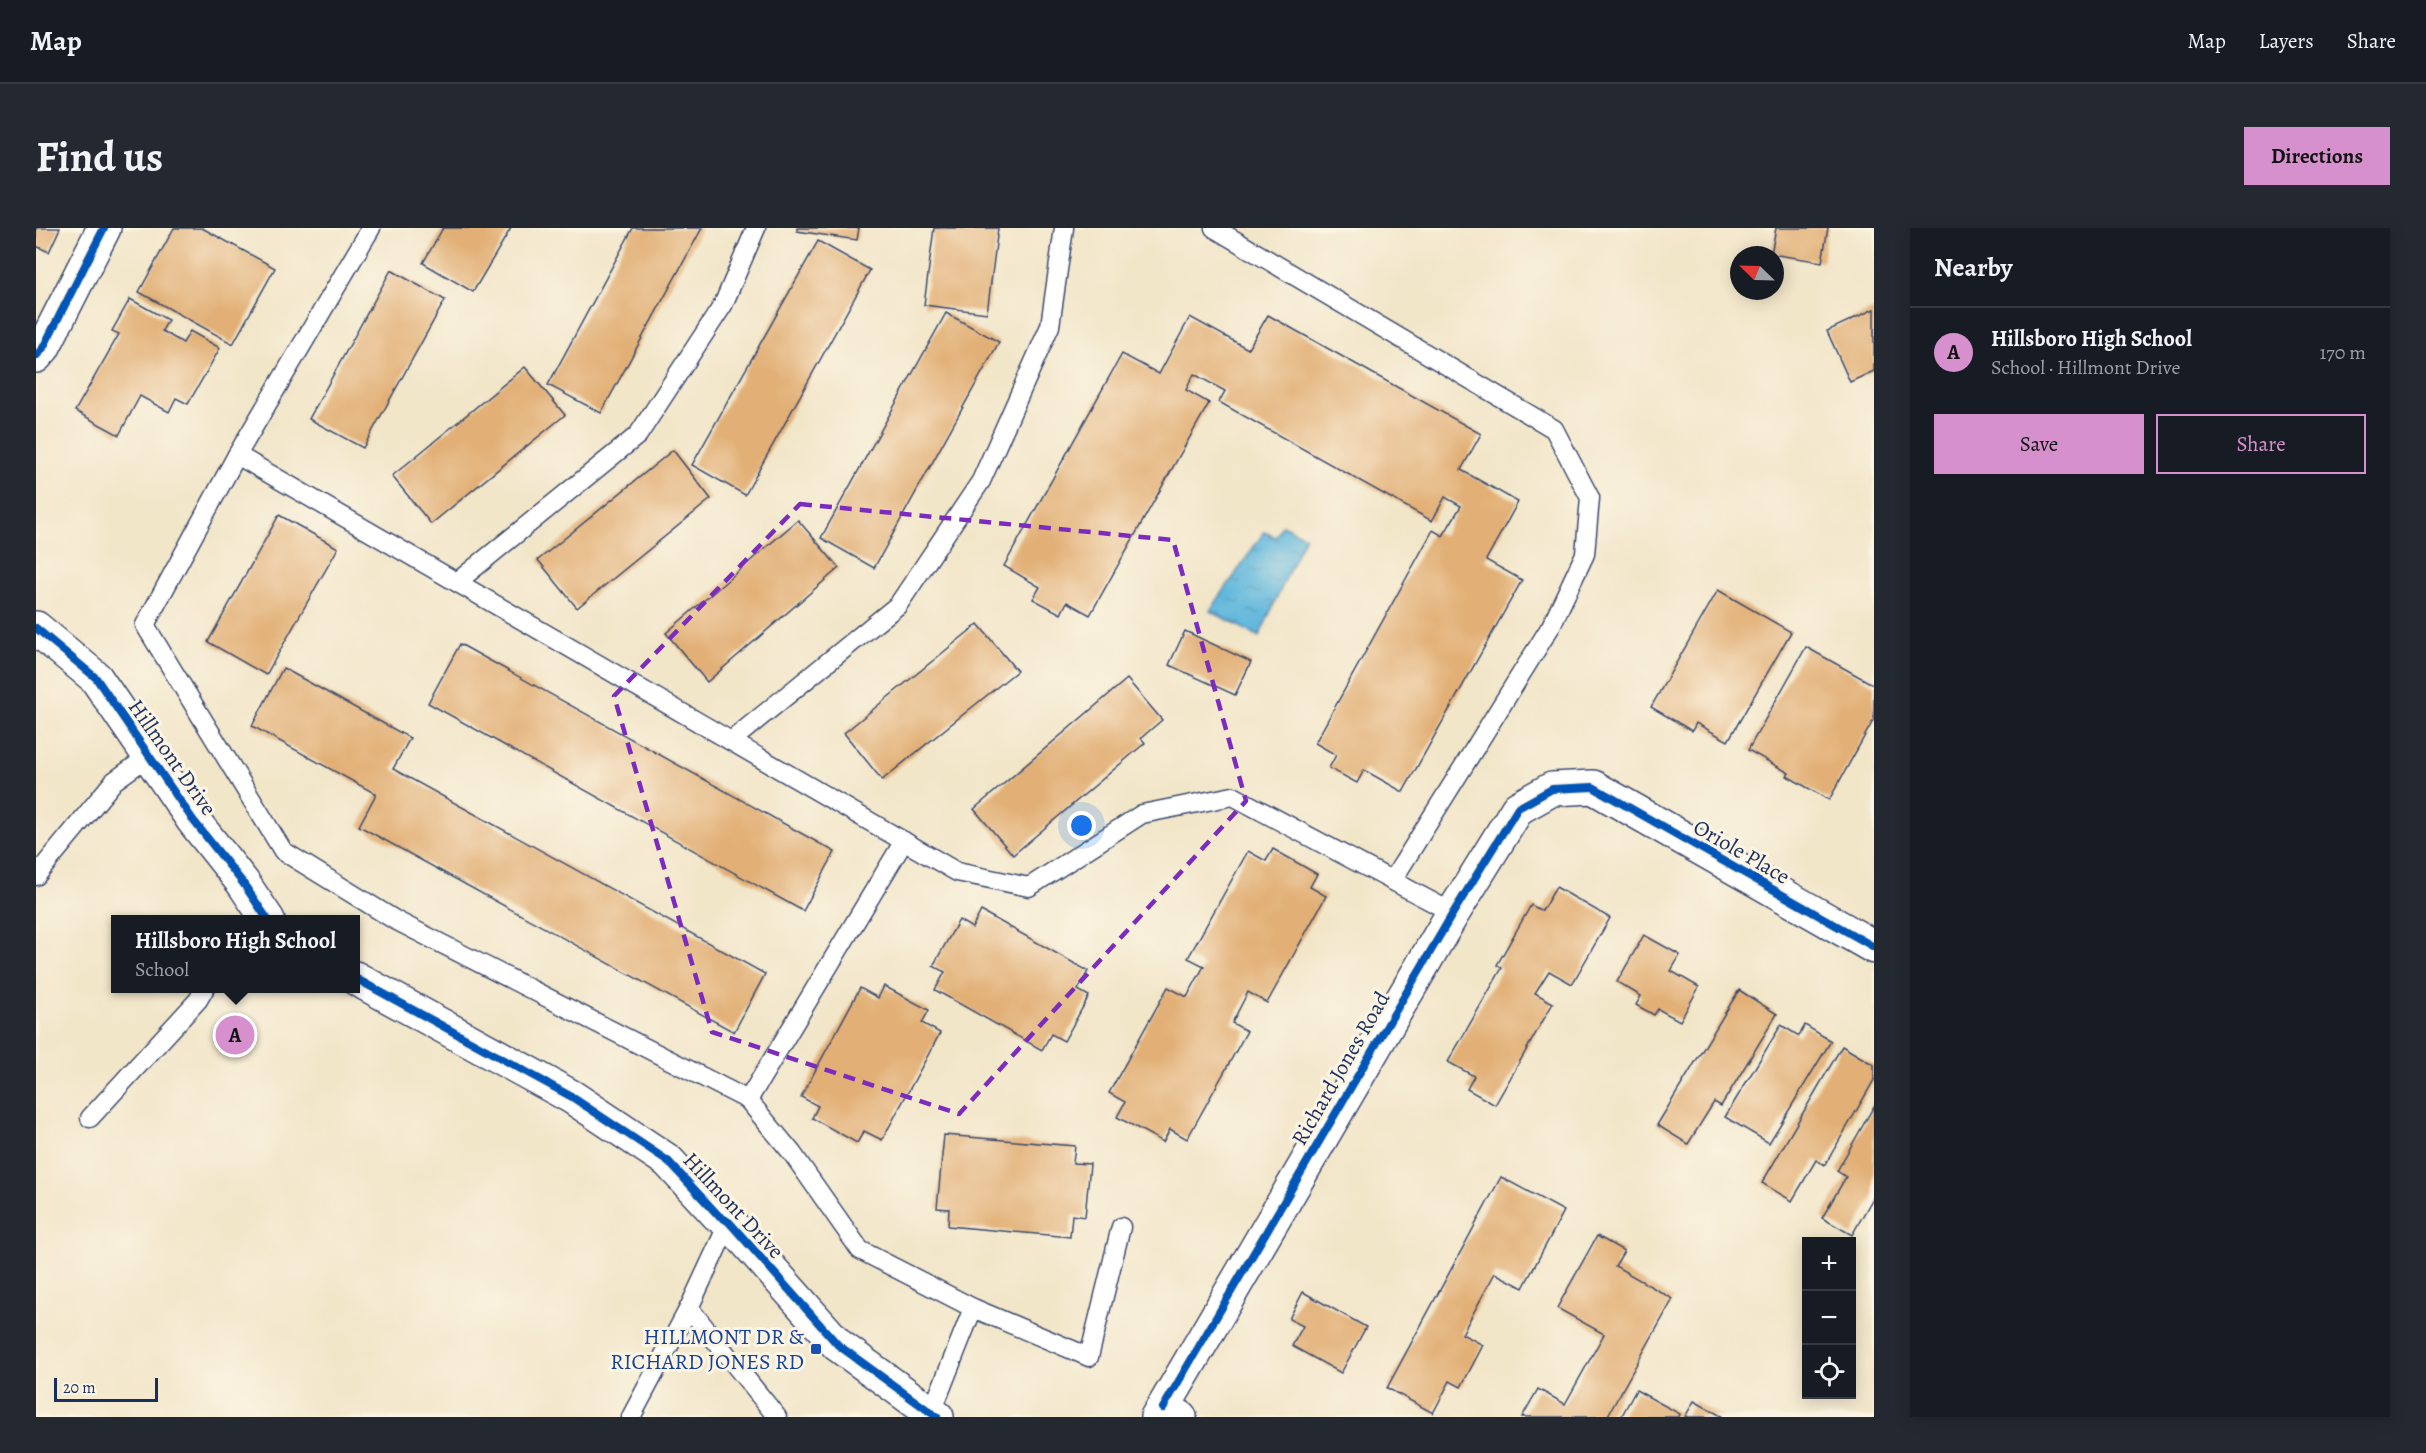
<!DOCTYPE html>
<html lang="en">
<head>
<meta charset="utf-8">
<style>
	body { margin:0; font-family:Alegreya,serif; background:#242831; color:#f1f3f6 }
	.controls { position:absolute; right:18px; bottom:18px; display:grid; overflow:hidden; border-radius:0px; box-shadow:0 3px 15px #0003 }
	.controls button { width:54px; height:54px; display:grid; place-items:center; padding:0; border:0; border-bottom:2px solid #363941; background:#171b24; color:#f1f3f6; font:30px sans-serif }
	.compass { position:absolute; left:1694px; top:18px; width:54px; height:54px; border-radius:50%; background:#171b24; box-shadow:0 3px 15px #0003; rotate:293deg }
	.scale { position:absolute; left:18px; bottom:15px; width:104px; box-sizing:border-box; padding-left:6px; border:3px solid #1b2f5e; border-top:0; font-size:16px; line-height:21px; white-space:nowrap; color:#1b2f5e; -webkit-text-stroke:4px #fcf5e5; paint-order:stroke }
	.you { position:absolute; left:1046px; top:598px; width:21px; height:21px; margin:-15px; border:4px solid #fff; border-radius:50%; background:#1a73e8; box-shadow:0 0 0 9px #1a73e833 }
	.badge { display:grid; place-items:center; width:39px; height:39px; border-radius:50%; background:#d690ce; color:#111; font-size:20px; font-weight:700 }
	.pin { position:absolute; translate:-50% -50%; border:3px solid #fff; box-shadow:0 2px 6px #0006 }
	.popup { position:absolute; left:75px; top:687px; width:249px; height:78px; box-sizing:border-box; display:grid; place-content:center; border-radius:0px; background:#171b24; filter:drop-shadow(0 2px 4px #0005); font-size:20px; white-space:nowrap; color:#9ea1a6 }
	.popup b { font-size:22px; color:#f1f3f6 }
	.popup::after { content:''; position:absolute; left:50%; top:100%; margin-left:-12px; border:12px solid transparent; border-top-color:#171b24 }
	.list { margin:0; padding:0; list-style:none }
	h2 { display:flex; justify-content:space-between; align-items:center; height:78px; margin:0; padding:0 24px; font-size:26px }
	h2 small { font-size:20px; font-weight:400; color:#9ea1a6 }
	.list li { display:grid; grid-template-columns:39px 1fr auto; gap:18px; align-items:center; box-sizing:border-box; height:90px; padding:0 24px; border-top:2px solid #363941 }
	.list b { display:block; font-size:22px; white-space:nowrap }
	.list p { margin:0; font-size:20px; white-space:nowrap; color:#9ea1a6 }
	.list em { font-size:20px; font-style:normal; color:#9ea1a6 }
	.actions { display:flex; gap:12px; padding:18px 24px }
	.actions a { flex:1; padding:14px 0; border:2px solid #d690ce; border-radius:0px; text-align:center; font-size:21px; color:#d690ce }
	.actions .main { background:#d690ce; color:#111 }
	.icon { flex:none; width:33px; height:33px; fill:none; stroke:currentColor; stroke-width:2; stroke-linecap:round; stroke-linejoin:round }
	.map { position:relative; flex:none; width:1838px; height:1189px; overflow:hidden; border-radius:0px }
	header { display:flex; align-items:center; gap:36px; box-sizing:border-box; height:84px; padding:0 30px; background:#171b24; border-bottom:2px solid #363941 }
	header strong { font-size:28px }
	nav { display:flex; gap:33px; margin-inline-start:auto; font-size:21px }
	.intro { display:flex; align-items:center; justify-content:space-between; box-sizing:border-box; height:144px; padding:0 36px }
	h1 { margin:0; font-size:42px }
	.button { padding:15px 27px; border-radius:0px; background:#d690ce; color:#111; font-size:21px; font-weight:700 }
	main { display:flex; gap:36px; padding:0 36px }
	aside { flex:1; background:#171b24; border-radius:0px; box-shadow:0 3px 15px #0003 }
	.map>svg:first-child { display:block }
	.water { fill:url(#water-ripples); stroke:#3e739e; stroke-width:1.5 }
	.building { fill:#e2b077 }
	.lines { fill:none; stroke-linecap:round; stroke-linejoin:round }
	.lane-casing { stroke:#3b4a6e; stroke-width:21 }
	.street-casing { stroke:#3b4a6e; stroke-width:36 }
	.secondary-casing { stroke:#3b4a6e; stroke-width:36 }
	.lane { stroke:#fff; stroke-width:18 }
	.street { stroke:#fff; stroke-width:33 }
	.secondary { stroke:#fff; stroke-width:33 }
	.cycleway-casing { stroke:#fcf5e5; stroke-width:11 }
	.cycleway { stroke:#0057b8; stroke-width:8 }
	.marked { fill:none; stroke:#7b2cbf; stroke-width:4.5; stroke-dasharray:12 8; stroke-linejoin:round }
	.transit-dot { fill:#1a4fb4; stroke:#fcf5e5; stroke-width:2 }
	.labels { text-anchor:middle; stroke-width:6; stroke-linejoin:round; paint-order:stroke }
	.street-label { font-size:22px; fill:#1b2f5e; stroke:#fcf5e5 }
	.transit-label { font-size:22px; fill:#164399; stroke:#fcf5e5; text-anchor:end }
</style>
</head>
<body>
<header>
<strong>Map</strong>
<nav><a>Map</a><a>Layers</a><a>Share</a></nav>
</header>
<div class="intro"><h1>Find us</h1><a class="button">Directions</a></div>
<main>
<div class="map">
<svg width="1838" height="1189" viewBox="0 0 1838 1189">
	<defs>
		<pattern id="water-ripples" width="26" height="14" patternUnits="userSpaceOnUse" patternTransform="scale(1.5)"><rect width="26" height="14" fill="#60b7dd"/><path d="M2 4q2-2 4 0t4 0M15 11q2-2 4 0t4 0" fill="none" stroke="#4e95b6"/></pattern>
	</defs>
	<rect width="100%" height="100%" fill="#fcf5e5"/>
	<filter id="ink" filterUnits="userSpaceOnUse"><feTurbulence type="fractalNoise" baseFrequency=".0167" numOctaves="2"/><feDisplacementMap in="SourceGraphic" scale="12" xChannelSelector="R" yChannelSelector="G"/><feConvolveMatrix kernelMatrix="1 2 1 2 8 2 1 2 1" color-interpolation-filters="sRGB"/></filter>
	<filter id="wash" filterUnits="userSpaceOnUse"><feTurbulence type="fractalNoise" baseFrequency=".008" numOctaves="4" result="noise"/><feDisplacementMap in="SourceGraphic" scale="24" xChannelSelector="R" yChannelSelector="G"/><feGaussianBlur stdDeviation="1.35" result="paint"/><feColorMatrix in="noise" values="0 0 0 0 0 0 0 0 0 0 0 0 0 0 0 0 0 1.4 0 .05"/><feComposite in="paint" operator="in"/></filter>
	<g filter="url(#wash)">
		<rect width="100%" height="100%" fill="#f2e6c9"/>
		<path class="water" d="M1246 297 1269 308 1223 409 1174 383 1228 304 1240 309Z"/>
		<g id="blocks">
			<g class="building">
				<path d="M0 0H24L13 24 0 18Z"/>
				<path d="M138 0H166L239 40 197 116 103 64Z"/>
				<path d="M407 0H475L437 64 387 35Z"/>
				<path d="M597 0H666L565 185 512 157Z"/>
				<path d="M761 0H823L821 12 761 3Z"/>
				<path d="M898 0H962L951 85 888 77Z"/>
				<path d="M1740 0H1792L1786 34 1735 26Z"/>
				<path d="M782 13 834 42 709 267 656 237Z"/>
				<path d="M355 42 409 72 327 220 273 191Z"/>
				<path d="M94 71 132 92 126 103 147 115 154 103 184 120 152 176 140 170 133 184 104 168 83 207 39 183 83 106 76 103Z"/>
				<path d="M1838 81V143L1814 154 1791 103Z"/>
				<path d="M910 85 963 114 838 340 785 310Z"/>
				<path d="M1232 87 1445 206 1425 242 1482 274 1450 332 1486 352 1367 564 1328 542 1321 555 1293 540 1300 527 1279 515 1397 302 1407 308 1425 278 1409 269 1396 293 1183 174 1189 163 1158 146 1150 162 1173 175 1054 387 1031 374 1025 386 997 371 1004 359 968 338 1086 126 1123 146 1154 89 1212 121Z"/>
				<path d="M489 139 529 187 395 296 356 248Z"/>
				<path d="M637 222 675 271 541 380 502 332Z"/>
				<path d="M243 287 302 320 230 447 172 414Z"/>
				<path d="M762 292 803 340 671 454 630 405Z"/>
				<path d="M1682 362 1755 404 1692 513 1660 495 1656 503 1615 479Z"/>
				<path d="M942 396 981 443 846 552 808 505Z"/>
				<path d="M1149 403 1215 434 1199 467 1133 437Z"/>
				<path d="M424 416 799 624 767 683 392 475Z"/>
				<path d="M1770 419 1838 457V491L1793 572 1751 548 1753 545 1712 522Z"/>
				<path d="M247 440 374 510 357 541 729 746 698 804 323 598 340 566 216 498Z"/>
				<path d="M1091 451 1126 492 1105 510 1109 515 977 627 938 581Z"/>
				<path d="M1237 621 1281 646 1274 659 1290 668 1231 775 1212 764 1196 795 1211 803 1151 911 1134 901 1127 914 1081 889 1089 874 1073 865 1132 759 1151 769 1168 738 1152 730 1212 623 1230 633Z"/>
				<path d="M1520 659 1574 690 1536 756 1513 743 1499 765 1517 775 1459 877 1431 861 1438 848 1412 834 1466 740 1461 737 1495 677 1506 683Z"/>
				<path d="M945 683 1052 743 1042 762 1053 768 1028 813 1015 806 1006 822 899 762 909 744 897 738 923 692 936 700Z"/>
				<path d="M1608 707 1644 727 1635 743 1663 759 1644 793 1622 781 1618 787 1600 777 1605 768 1581 754Z"/>
				<path d="M848 758 893 782 886 795 904 805 846 912 828 903 821 915 776 890 782 878 765 869 824 760 842 770Z"/>
				<path d="M1703 762 1741 786 1685 878 1678 874 1652 916 1621 897Z"/>
				<path d="M1745 797 1763 808 1769 797 1795 813 1733 915 1689 889Z"/>
				<path d="M1806 818 1838 837V852L1789 937 1780 932 1756 973 1726 955Z"/>
				<path d="M1838 878V968L1816 1007 1786 990 1810 949 1801 943Z"/>
				<path d="M908 907 1039 918 1037 935 1054 936 1049 989 1036 987 1034 1009 912 998 913 981 901 980Z"/>
				<path d="M1465 949 1528 983 1487 1060 1459 1045 1426 1106 1447 1117 1425 1159 1414 1153 1397 1185 1351 1160Z"/>
				<path d="M1561 1008 1588 1023 1579 1038 1637 1071 1571 1189H1486L1502 1161 1529 1176 1568 1106 1521 1080Z"/>
				<path d="M1267 1064 1330 1099 1305 1145 1256 1118 1267 1098 1253 1091Z"/>
				<path d="M1600 1162 1644 1186 1643 1189H1585Z"/>
				<path d="M1658 1173 1687 1189H1649Z"/>
			</g>
		</g>
	</g>
	<g filter="url(#ink)">
		<use href="#blocks" fill-opacity="0" stroke="#3b4a6e" stroke-width="1.5"/>
		<g class="lines">
			<g class="lane-casing">
				<g id="lane">
					<path d="M335 0 201 227 921 644 993 659 1106 586 1197 568 1417 685"/>
					<path d="M1178 0 1518 201 1554 270 1549 326 1515 398 1356 653"/>
					<path d="M201 227 109 397 247 623 359 692 712 872 756 925 824 1022 937 1080 895 1186"/>
					<path d="M421 354 602 207 687 77 720 0"/>
					<path d="M695 513 862 377 945 253 1014 98 1028 0"/>
					<path d="M0 648 78 553 113 528"/>
					<path d="M712 872 868 613"/>
					<path d="M54 890 162 772 169 760"/>
					<path d="M653 1080 741 1189"/>
					<path d="M937 1080 1053 1129 1085 999"/>
					<path d="M595 1189 653 1080 693 994"/>
				</g>
			</g>
			<g class="street-casing">
				<g id="street">
					<path d="M0 128 7 120 68 0"/>
					<path d="M0 400 60 450 157 592 207 655 232 692"/>
					<path d="M319 750 536 869 632 933 682 987 693 994 802 1117 901 1189"/>
					<path d="M1127 1180 1417 685 1482 580 1516 561 1557 559 1838 719"/>
				</g>
			</g>
			<g class="secondary-casing">
				<path id="secondary" d="M1121 1189 1127 1180 1144 1189"/>
			</g>
			<use href="#lane" class="lane"/>
			<use href="#street" class="street"/>
			<use href="#secondary" class="secondary"/>
			<g class="cycleway-casing">
				<g id="cycleway">
					<path d="M0 128 7 120 68 0"/>
					<path d="M0 400 60 450 157 592 207 655 232 692"/>
					<path d="M319 750 536 869 632 933 682 987 693 994 802 1117 901 1189"/>
					<path d="M1127 1180 1417 685 1482 580 1516 561 1557 559 1838 719"/>
				</g>
			</g>
			<use href="#cycleway" class="cycleway"/>
		</g>
	</g>
	<path class="marked" d="M764 276 1137 312 1210 573 923 886 676 804 578 468Z"/>
	<rect class="transit-dot" x="774" y="1115" width="12" height="12" rx="3"/>
	<g class="labels">
		<g class="street-label">
			<text transform="translate(137 529) rotate(55)" y="8">Hillmont Drive</text>
			<text transform="translate(1706 623) rotate(30)" y="8">Oriole Place</text>
			<text transform="translate(1304 840) rotate(-60)" y="8">Richard Jones Road</text>
			<text transform="translate(698 977) rotate(47)" y="8">Hillmont Drive</text>
		</g>
		<g class="transit-label">
			<text x="768" y="1116">HILLMONT DR &amp;<tspan x="768" dy="25">RICHARD JONES RD</tspan></text>
		</g>
	</g>
</svg>
<div class="controls">
<button>+</button>
<button>−</button>
<button><svg class="icon" aria-label="locate" viewBox="0 0 24 24"><circle cx="12" cy="12" r="6"/><path d="M12 2v4M12 18v4M2 12h4M18 12h4"/></svg></button>
</div>
<svg class="compass" viewBox="-18 -18 36 36"><path d="M0-13l5 13h-10z" fill="#e53935"/><path d="M0 13l5-13h-10z" fill="#9ea1a6"/></svg>
<div class="scale">20 m</div>
<div class="you"></div>
<div class="pin badge" style="left:199px;top:807px">A</div>
<div class="popup"><b>Hillsboro High School</b>School</div>
</div>
<aside>
<h2>Nearby<small></small></h2>
<ul class="list">
<li><span class="badge">A</span><div><b>Hillsboro High School</b><p>School · Hillmont Drive</p></div><em>170 m</em></li>
</ul>
<div class="actions"><a class="main">Save</a><a>Share</a></div>
</aside>
</main>
</body>
</html>
